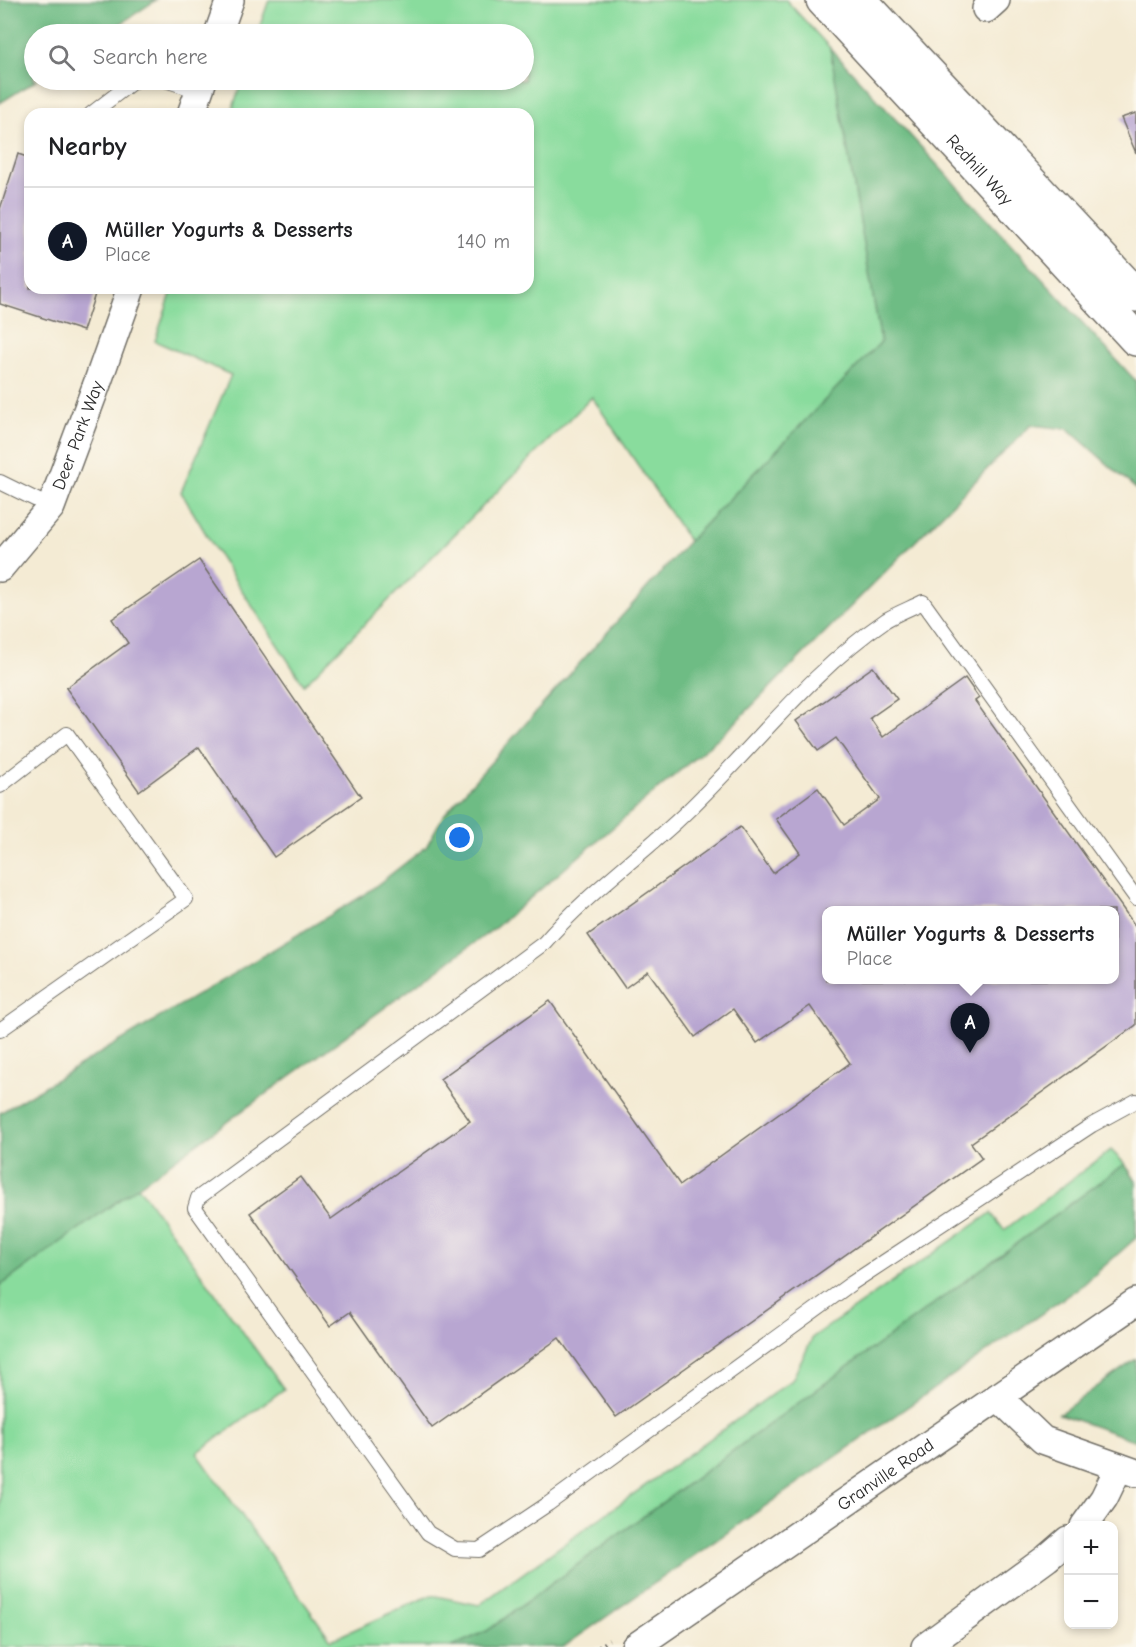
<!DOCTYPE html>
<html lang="en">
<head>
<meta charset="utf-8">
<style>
	body { margin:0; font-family:"Comic Neue",sans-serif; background:#f2f2f2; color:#202124 }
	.controls { position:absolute; right:18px; bottom:18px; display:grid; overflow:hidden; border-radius:12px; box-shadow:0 3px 9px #0003 }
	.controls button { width:54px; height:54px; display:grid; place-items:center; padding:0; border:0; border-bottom:2px solid #e0e0e0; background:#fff; color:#202124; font:30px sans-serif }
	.you { position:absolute; left:460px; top:838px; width:21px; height:21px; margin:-15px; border:4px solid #fff; border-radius:50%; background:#1a73e8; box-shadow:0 0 0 9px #1a73e833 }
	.badge { display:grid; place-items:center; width:39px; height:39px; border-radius:50%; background:#111827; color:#fff; font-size:20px; font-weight:700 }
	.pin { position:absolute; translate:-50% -50px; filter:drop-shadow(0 2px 3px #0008) }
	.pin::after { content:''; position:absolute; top:32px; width:21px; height:18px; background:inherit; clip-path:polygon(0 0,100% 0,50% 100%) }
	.popup { position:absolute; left:822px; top:906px; width:297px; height:78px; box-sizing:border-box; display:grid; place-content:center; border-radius:12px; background:#fff; filter:drop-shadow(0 2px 4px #0005); font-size:20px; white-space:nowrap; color:#757577 }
	.popup b { font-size:22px; color:#202124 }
	.popup::after { content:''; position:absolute; left:50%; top:100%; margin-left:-12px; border:12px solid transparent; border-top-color:#fff }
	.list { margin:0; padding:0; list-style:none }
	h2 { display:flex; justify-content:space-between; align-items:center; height:78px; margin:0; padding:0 24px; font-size:26px }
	h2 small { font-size:20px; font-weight:400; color:#757577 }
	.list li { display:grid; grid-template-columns:39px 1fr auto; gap:18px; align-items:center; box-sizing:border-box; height:108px; padding:0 24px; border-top:2px solid #e0e0e0 }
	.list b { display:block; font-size:22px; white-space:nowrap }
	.list p { margin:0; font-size:20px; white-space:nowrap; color:#757577 }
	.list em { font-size:20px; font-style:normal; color:#757577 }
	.icon { flex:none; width:33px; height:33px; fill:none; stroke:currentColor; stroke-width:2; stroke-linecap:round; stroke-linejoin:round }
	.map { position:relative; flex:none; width:1136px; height:1647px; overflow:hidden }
	.search { position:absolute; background:#fff; box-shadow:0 3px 9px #0003; left:24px; top:24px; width:510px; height:66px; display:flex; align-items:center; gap:15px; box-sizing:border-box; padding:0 21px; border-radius:33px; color:#757577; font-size:22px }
	.panel { position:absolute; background:#fff; box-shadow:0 3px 9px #0003; left:24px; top:108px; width:510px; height:186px; border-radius:18px }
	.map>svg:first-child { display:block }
	.green { fill:#89dc9d; stroke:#5a8464; stroke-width:1.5 }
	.forest { fill:#6ebc84; stroke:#4c7458; stroke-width:1.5 }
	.building { fill:#b8a6d1; fill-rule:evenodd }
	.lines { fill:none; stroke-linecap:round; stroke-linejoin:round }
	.service-casing { stroke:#716e66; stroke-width:16 }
	.minor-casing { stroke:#716e66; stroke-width:30 }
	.primary-casing { stroke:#716e66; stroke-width:36 }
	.path { stroke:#716e66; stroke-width:4; stroke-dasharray:1.5 4.5; stroke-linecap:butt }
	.service { stroke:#fff; stroke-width:14 }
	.minor { stroke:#fff; stroke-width:27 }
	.primary { stroke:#fff; stroke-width:33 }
	.labels { text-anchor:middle; stroke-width:6; stroke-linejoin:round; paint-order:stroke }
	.street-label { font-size:18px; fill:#2b2b2b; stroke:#fbf7ec }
</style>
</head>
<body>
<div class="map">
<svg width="1136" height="1647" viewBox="0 0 1136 1647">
	<rect width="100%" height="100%" fill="#fbf7ec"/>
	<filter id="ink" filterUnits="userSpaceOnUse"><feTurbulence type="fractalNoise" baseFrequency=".0167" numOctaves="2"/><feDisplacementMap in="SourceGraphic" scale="12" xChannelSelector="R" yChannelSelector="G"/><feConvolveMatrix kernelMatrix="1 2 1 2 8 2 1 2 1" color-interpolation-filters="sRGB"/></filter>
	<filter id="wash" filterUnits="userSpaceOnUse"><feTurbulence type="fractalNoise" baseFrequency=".008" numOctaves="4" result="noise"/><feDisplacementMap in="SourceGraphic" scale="24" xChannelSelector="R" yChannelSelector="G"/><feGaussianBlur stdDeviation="1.35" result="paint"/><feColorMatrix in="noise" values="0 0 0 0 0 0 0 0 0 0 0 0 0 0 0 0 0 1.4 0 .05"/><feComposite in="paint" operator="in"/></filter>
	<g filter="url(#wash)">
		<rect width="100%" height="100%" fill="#f4ebd4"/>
		<g class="green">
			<path d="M269 0H786L830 48 881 342 689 541 592 397 304 685 218 554 181 492 231 375 155 341 173 288H528V114H231L242 80H524V34H257Z"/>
			<path d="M1111 1150 1125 1164 487 1631 451 1647H0V1286L138 1186 284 1389 197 1453 331 1640 431 1595 479 1605 792 1380 813 1337 991 1213 1004 1230Z"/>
		</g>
		<g class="forest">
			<path d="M0 0H156L105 34H34V80H37L0 103Z"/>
			<path d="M830 48 1136 381V489L1068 429 1031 425 731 727 495 928 0 1286V1113L364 895 426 847 443 816 689 541 881 342Z"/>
			<path d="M1125 1164 1136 1181V1238L1084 1284 563 1647H451L487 1631Z"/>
			<path d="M1136 1359V1441L1059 1414Z"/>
		</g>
		<g id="blocks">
			<g class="building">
				<path d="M1136 113V153L1121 118Z"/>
				<path d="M18 154 30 158V288H97L83 331 0 304V209Z"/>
				<path d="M199 560 361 797 274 857 199 747 139 791 66 688 128 643 112 619Z"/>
				<path d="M873 667 897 699 870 718 883 737 965 678 979 698 975 701 1136 927V1025L971 1143 982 1158 616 1417 559 1338 432 1428 350 1312 330 1326 250 1213 300 1177 331 1219 470 1121 440 1079 550 1001 680 1185 850 1063 810 1006 757 1043 733 1009 695 1037 648 971 625 988 588 935 740 827 773 873 800 853 776 819 818 788 844 825 880 799 836 738 818 751 796 721ZM826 910H1114V980H826Z"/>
			</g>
		</g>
	</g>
	<g filter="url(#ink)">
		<use href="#blocks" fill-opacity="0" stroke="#716e66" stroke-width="1.5"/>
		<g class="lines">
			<g class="service-casing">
				<g id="service">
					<path d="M165 80 199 91"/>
					<path d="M91 114 135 80"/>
					<path d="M0 482 51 507"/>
					<path d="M0 786 67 734 186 899 0 1030"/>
					<path d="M1136 898 923 602C911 608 898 613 886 620 805 675 747 757 675 823 631 863 583 898 544 943L198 1198 195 1208 428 1533 455 1549 479 1550 548 1504 852 1283 1092 1125 1136 1101"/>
				</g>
			</g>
			<g class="minor-casing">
				<g id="minor">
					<path d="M986 9 996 0"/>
					<path d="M218 34 230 0"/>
					<path d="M191 114 203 80"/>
					<path id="s1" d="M0 568 51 507 97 384 131 288"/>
					<path d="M998 1397 1043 1440 1136 1473"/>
					<path d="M1084 1526 1104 1498 1119 1467"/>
					<path id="s2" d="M635 1647 1136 1302"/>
					<path d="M925 1647 1047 1558 1068 1540"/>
				</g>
			</g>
			<g class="primary-casing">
				<g id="primary">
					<path id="s3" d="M823 0 1136 339"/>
					<path d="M860 0 1136 295"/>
				</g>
			</g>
			<path class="path" d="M599 1647 609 1640"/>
			<use href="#service" class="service"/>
			<use href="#minor" class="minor"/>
			<use href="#primary" class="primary"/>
		</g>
	</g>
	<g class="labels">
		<g class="street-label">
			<text dy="6" stroke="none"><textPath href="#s3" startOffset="231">Redhill Way</textPath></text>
			<text dy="6" stroke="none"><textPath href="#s1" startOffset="156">Deer Park Way</textPath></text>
			<text dy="6" stroke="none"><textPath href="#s2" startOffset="304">Granville Road</textPath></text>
		</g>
	</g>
</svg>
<div class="controls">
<button>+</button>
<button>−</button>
</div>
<div class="you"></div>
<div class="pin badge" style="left:970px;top:1053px">A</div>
<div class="popup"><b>Müller Yogurts &amp; Desserts</b>Place</div>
<div class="search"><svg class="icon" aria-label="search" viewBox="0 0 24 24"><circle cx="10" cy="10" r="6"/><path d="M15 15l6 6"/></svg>Search here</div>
<section class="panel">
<h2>Nearby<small></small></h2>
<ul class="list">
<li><span class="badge">A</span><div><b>Müller Yogurts &amp; Desserts</b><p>Place</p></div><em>140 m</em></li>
</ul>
</section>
</div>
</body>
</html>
